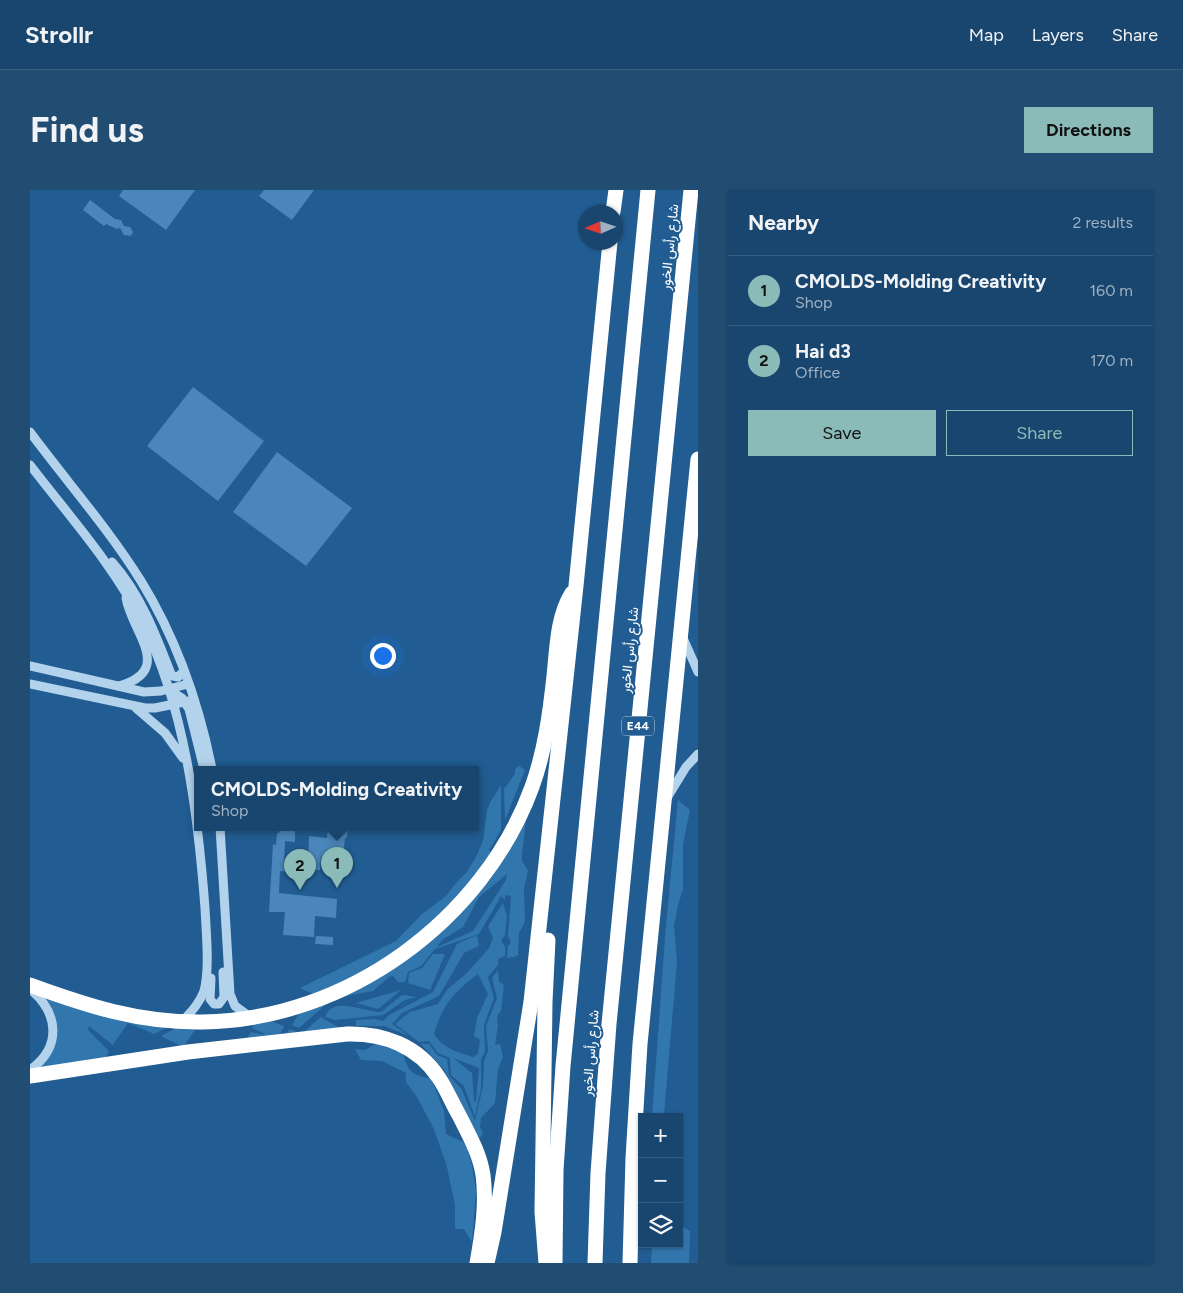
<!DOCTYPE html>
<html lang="en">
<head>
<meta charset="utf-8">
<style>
	body { margin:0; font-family:Figtree,Vazirmatn,sans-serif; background:#224d73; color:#f1f3f6 }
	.controls { position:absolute; right:15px; bottom:15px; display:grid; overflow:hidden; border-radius:0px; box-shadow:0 1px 4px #0004 }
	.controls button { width:45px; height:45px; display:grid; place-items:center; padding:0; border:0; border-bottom:1px solid #375e81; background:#19466e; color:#f1f3f6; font:25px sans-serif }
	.compass { position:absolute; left:548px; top:15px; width:45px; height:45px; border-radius:50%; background:#19466e; box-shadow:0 1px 4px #0004; rotate:267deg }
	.you { position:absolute; left:352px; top:465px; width:18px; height:18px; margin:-12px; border:4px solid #fff; border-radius:50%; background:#1a73e8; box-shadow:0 0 0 8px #1a73e833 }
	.badge { display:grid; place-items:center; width:32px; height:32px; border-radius:50%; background:#8bbbb9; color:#111; font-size:16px; font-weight:700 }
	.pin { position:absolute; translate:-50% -41px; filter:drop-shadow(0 1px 2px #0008) }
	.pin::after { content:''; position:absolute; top:26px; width:18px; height:15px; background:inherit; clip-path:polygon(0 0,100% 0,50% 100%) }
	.popup { position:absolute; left:164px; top:576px; width:285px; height:65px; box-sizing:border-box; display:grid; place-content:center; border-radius:0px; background:#19466e; filter:drop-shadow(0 1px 4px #0005); font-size:16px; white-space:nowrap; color:#9fb1c2 }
	.popup b { font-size:19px; color:#f1f3f6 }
	.popup::after { content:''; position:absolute; left:50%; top:100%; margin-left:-10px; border:10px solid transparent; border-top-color:#19466e }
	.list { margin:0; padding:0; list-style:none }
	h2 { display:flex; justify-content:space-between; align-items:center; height:65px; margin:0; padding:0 20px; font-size:21px }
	h2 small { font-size:16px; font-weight:400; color:#9fb1c2 }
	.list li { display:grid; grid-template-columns:32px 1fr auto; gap:15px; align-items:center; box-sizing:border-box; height:70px; padding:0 20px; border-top:1px solid #375e81 }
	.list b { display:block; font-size:19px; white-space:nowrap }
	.list p { margin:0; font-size:16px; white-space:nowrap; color:#9fb1c2 }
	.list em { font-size:16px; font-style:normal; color:#9fb1c2 }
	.actions { display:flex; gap:10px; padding:15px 20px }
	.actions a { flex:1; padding:11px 0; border:1px solid #8bbbb9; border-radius:0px; text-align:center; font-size:18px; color:#8bbbb9 }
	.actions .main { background:#8bbbb9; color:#111 }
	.icon { flex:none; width:28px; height:28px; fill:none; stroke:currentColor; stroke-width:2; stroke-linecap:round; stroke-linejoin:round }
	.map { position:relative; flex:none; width:668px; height:1073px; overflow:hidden; border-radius:0px }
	header { display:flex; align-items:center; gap:30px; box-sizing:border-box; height:70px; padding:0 25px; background:#19466e; border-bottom:1px solid #375e81 }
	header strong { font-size:24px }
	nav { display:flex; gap:28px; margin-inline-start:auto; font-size:18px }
	.intro { display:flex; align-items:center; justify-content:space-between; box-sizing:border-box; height:120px; padding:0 30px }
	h1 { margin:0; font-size:35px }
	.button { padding:12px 22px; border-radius:0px; background:#8bbbb9; color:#111; font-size:18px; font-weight:700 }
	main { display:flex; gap:30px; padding:0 30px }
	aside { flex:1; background:#19466e; border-radius:0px; box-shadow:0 1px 4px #0004 }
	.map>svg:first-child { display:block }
	.green { fill:#3276ae; fill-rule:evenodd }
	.building { fill:#4a86b9 }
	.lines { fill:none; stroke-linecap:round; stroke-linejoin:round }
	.minor { stroke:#b3d3ed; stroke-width:9 }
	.highway { stroke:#fff; stroke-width:15 }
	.labels { text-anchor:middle; stroke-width:4; stroke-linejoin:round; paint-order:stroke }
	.shield { fill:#215d92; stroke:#bccede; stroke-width:1 }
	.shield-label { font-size:12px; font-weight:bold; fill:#fff }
	.street-label { font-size:14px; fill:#fff; stroke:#215d92 }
</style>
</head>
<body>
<header>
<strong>Strollr</strong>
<nav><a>Map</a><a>Layers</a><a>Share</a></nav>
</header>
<div class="intro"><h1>Find us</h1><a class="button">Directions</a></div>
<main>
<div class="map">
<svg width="668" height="1073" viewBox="0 0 668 1073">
	<rect width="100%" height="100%" fill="#215d92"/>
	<g class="green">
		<path d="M489 576 495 580 475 630 474 599 485 584V579Z"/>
		<path d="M471 595V640L459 660 462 665 436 699 384 749 337 781 283 804 270 798 366 751 391 725 416 706 426 693 437 682 446 667 453 651 457 620 461 611Z"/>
		<path d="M648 610 660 620 653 654V699L648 715 644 736 647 772 634 924 633 927H622L636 735Z"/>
		<path d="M496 629 492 666V671L498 680 494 699 495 732 489 743 488 765 484 767 477 768 478 756 481 752 478 746 481 706 475 705V710L471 706 449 744 405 759 391 776 378 782 375 792H368L363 786 359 787 343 801 320 805 303 811 411 742 460 690 480 660ZM477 684 476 690 443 741 407 757 412 750 433 737 449 707Z"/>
		<path d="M473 713 477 726 475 745 471 751 475 756V766L468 769V775L458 787 464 808 454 835 455 862 451 869V898L445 927 434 896 421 885 420 868 408 863 399 851 389 852 365 834 380 822 408 814 417 800 438 782 459 758 463 748 458 736ZM448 784 458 804 447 828 444 846 449 849 450 852 448 864 443 867C428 862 413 859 404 844 412 815 425 801 448 784ZM423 868 449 878 446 912 444 911 442 883Z"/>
		<path d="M447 745 449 756 434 763 409 806 372 823 362 834 379 846 354 836H326V830L345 829 353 831 359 825 403 802 427 754Z"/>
		<path d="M403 764H415L400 800 378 793 379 783 392 778Z"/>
		<path d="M468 780 469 792 474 795 471 821 468 824 467 832 468 835 465 855 470 854 473 867 468 879 465 913 451 928 450 937 453 944 449 949 415 881 391 854H399L407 865 417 869 419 886 431 898 445 931 453 896 454 871 458 861 456 836 467 808 462 788Z"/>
		<path d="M371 800 348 819 326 813Z"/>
		<path d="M13 804 142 835 124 844 98 833 83 855 59 836 58 840 79 861 74 870 7 880 25 830 21 816Z"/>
		<path d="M372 805 387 807 375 810 353 825 305 830 295 827C303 805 333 822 351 822Z"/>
		<path d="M301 810 269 838 262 835 271 820Z"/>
		<path d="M291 827 309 838 253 847 216 850 221 842 234 845 235 844 222 838 227 831 243 832 254 836 250 845 253 847 260 839 271 844Z"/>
		<path d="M148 837H167L153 857 131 846Z"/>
		<path d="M347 853C355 856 367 858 373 865 375 867 374 868 376 872 379 883 389 888 401 888L414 921 416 944 433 952 438 960 442 976 446 1001 442 1052 434 1039H425V1015L416 973 403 937 387 907 376 892V883L352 871 331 870 325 859 335 860Z"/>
		<path d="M649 1031 652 1033 653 1037 660 1041 659 1073H621L622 1054H649Z"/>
	</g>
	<g class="building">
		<path d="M93 0H165L136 40 89 6Z"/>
		<path d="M234 0H284L262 30 229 6Z"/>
		<path d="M60 10 85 29 91 30 94 36 100 37 103 42 101 46 94 45 90 38 87 39 76 34 74 36 53 20Z"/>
		<path d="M163 197 234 251 188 311 117 256Z"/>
		<path d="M247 262 322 318 276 376 203 322Z"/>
		<path d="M250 637H265V652L255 651 254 673 278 675 279 646 297 648 298 637H318L317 648H315L313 669 291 667 290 680H281V684L250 681 249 703 307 709 306 728 285 726 284 747 253 745 255 722H239L243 654 246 655 247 643H249Z"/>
		<path d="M286 746 303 747V755L285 754Z"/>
	</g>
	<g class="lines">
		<g class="minor">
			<path d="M0 242C37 292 78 338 111 391 146 448 169 514 182 579"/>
			<path d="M0 275C39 326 83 374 112 432 155 516 168 625 175 718 176 741 180 779 174 801 169 814 161 822 152 832"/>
			<path d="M82 372C110 403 126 445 141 484L143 486 148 487 154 481"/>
			<path d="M653 448 668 482"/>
			<path d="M0 476 114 502 131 501 158 494"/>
			<path d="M0 494 115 518H125L164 510"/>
			<path d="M89 496C145 480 102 443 96 408"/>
			<path d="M139 500 152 508 159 519 174 579"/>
			<path d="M106 518 135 543 153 568"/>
			<path d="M637 608 656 577 668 564"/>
			<path d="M190 637 200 804 205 816 220 827"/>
			<path d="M181 788 180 809 184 814H189L194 807 193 782"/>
			<path d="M0 880C32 857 29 823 0 799"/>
		</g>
		<g class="highway">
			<path d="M583 22 586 0"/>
			<path d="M0 795C58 816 109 833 173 832 316 830 453 731 502 597 515 561 520 523 524 486 527 458 527 427 542 403"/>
			<path d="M0 886 158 862 317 844C354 843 388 856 409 888 417 900 422 913 429 925 439 945 450 964 453 985 457 1014 452 1045 447 1073"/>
			<path d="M457 1073 464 1042 501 812 546 396 580 52"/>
			<path d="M516 1073 512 1022 515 812 518 750"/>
			<path d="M525 1073 526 980 533 876 618 0"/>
			<path d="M565 1073 568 983 579 834 661 0"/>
			<path d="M600 1073 603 968 610 854 668 269"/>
		</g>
	</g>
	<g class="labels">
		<rect class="shield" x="592" y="526.5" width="32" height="19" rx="4"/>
		<g class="shield-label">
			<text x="608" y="540">E44</text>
		</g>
		<g class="street-label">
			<text transform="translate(639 57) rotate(-84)" y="5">شارع رأس الخور</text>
			<text transform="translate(599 460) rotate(-84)" y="5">شارع رأس الخور</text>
			<text transform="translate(560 863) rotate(-85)" y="5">شارع رأس الخور</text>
		</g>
	</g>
</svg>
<div class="controls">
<button>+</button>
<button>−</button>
<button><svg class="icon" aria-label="layers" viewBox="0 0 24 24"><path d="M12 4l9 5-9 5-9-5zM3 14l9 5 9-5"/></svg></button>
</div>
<svg class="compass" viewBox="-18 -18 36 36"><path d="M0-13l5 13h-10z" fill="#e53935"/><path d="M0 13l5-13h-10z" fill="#9fb1c2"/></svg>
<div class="you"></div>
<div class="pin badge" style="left:307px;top:698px">1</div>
<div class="popup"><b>CMOLDS-Molding Creativity</b>Shop</div>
<div class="pin badge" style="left:270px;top:700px">2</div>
</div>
<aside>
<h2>Nearby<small>2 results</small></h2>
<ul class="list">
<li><span class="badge">1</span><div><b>CMOLDS-Molding Creativity</b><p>Shop</p></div><em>160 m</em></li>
<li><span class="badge">2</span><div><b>Hai d3</b><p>Office</p></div><em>170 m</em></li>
</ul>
<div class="actions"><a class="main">Save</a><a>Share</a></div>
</aside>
</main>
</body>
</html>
